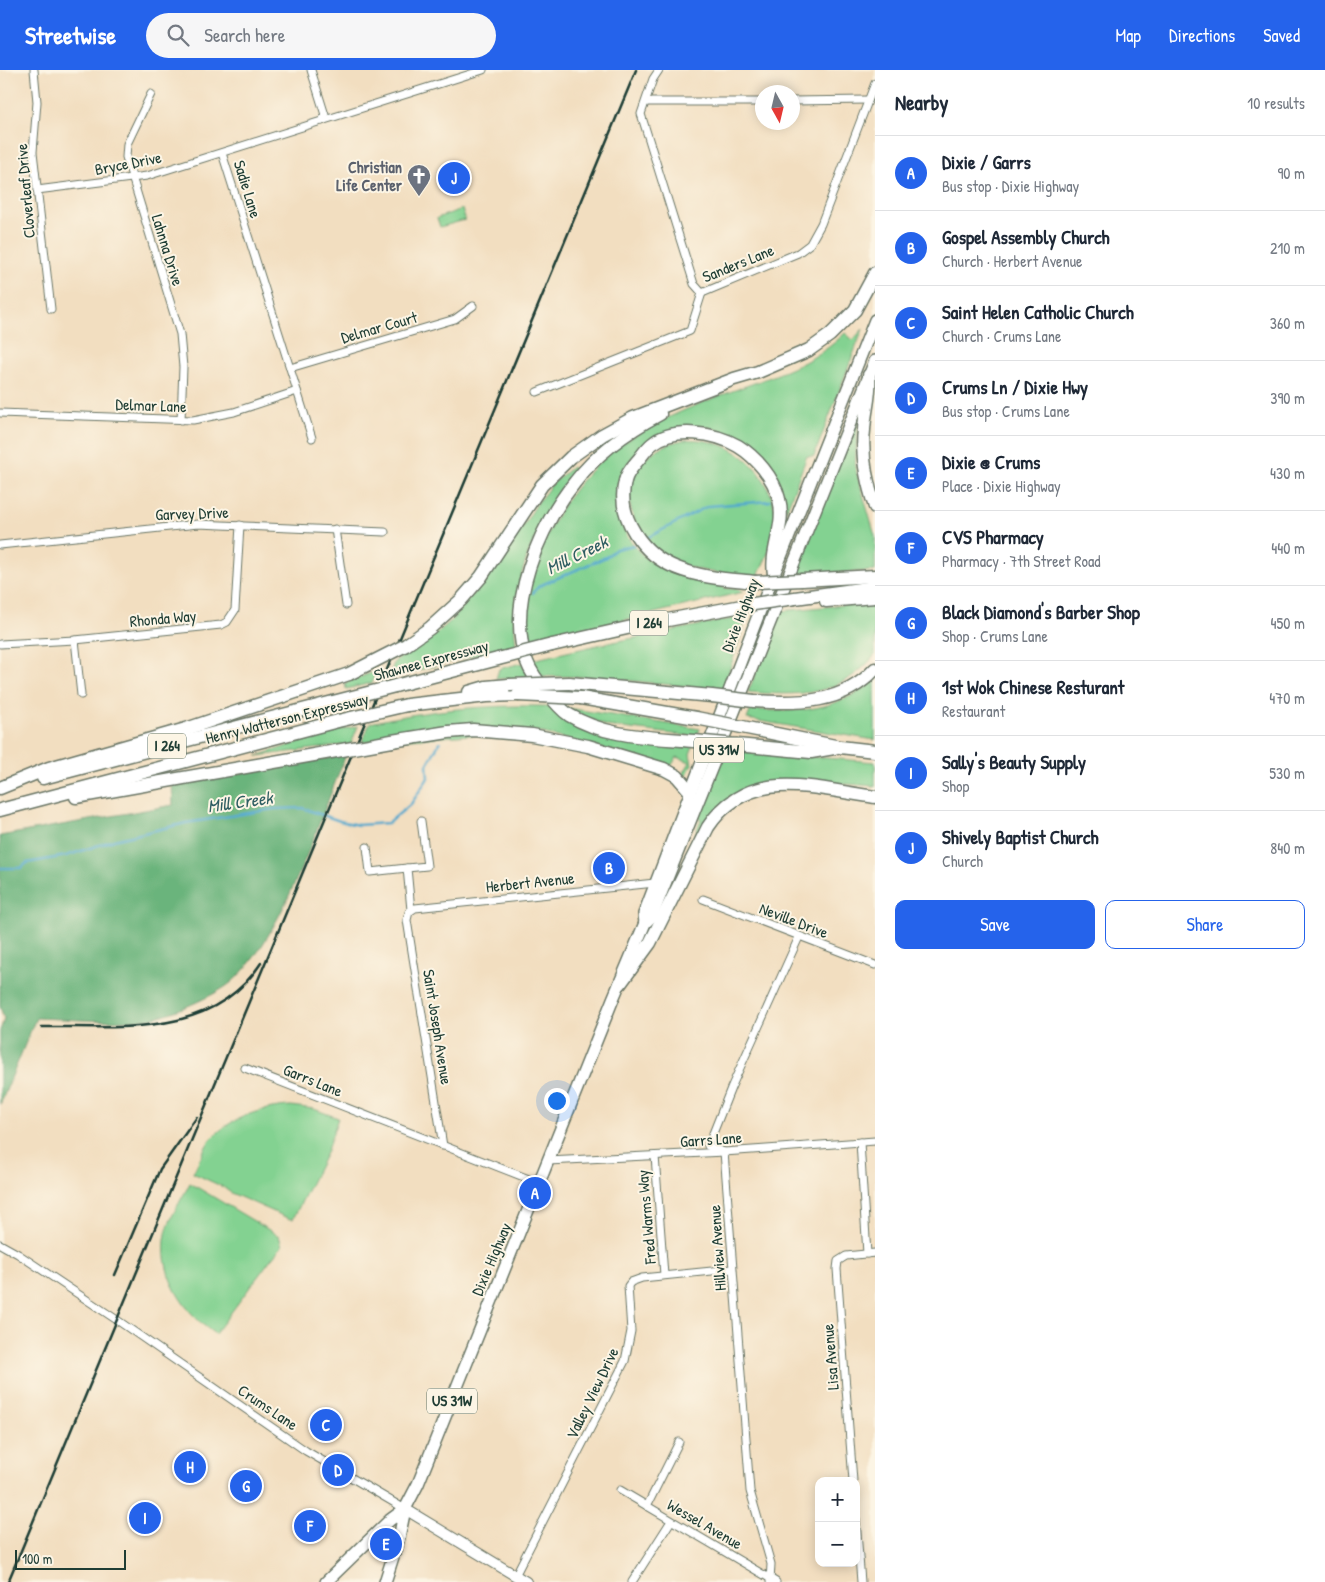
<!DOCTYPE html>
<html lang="en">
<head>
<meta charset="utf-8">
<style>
	body { margin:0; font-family:"Patrick Hand",sans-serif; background:#f6f6f7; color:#1f2937 }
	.controls { position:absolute; right:15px; bottom:15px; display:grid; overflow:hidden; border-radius:10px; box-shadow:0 2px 12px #0003 }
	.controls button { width:45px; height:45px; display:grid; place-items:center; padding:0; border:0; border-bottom:1px solid #e0e1e3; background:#fff; color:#1f2937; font:25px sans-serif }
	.compass { position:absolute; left:755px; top:15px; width:45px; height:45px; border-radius:50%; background:#fff; box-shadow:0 2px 12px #0003; rotate:172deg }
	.scale { position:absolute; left:15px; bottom:12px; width:111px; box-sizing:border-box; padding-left:5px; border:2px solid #1f3d34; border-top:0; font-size:14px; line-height:18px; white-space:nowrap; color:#1f3d34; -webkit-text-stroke:4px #fcf5e5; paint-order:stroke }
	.you { position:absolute; left:556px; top:1030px; width:18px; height:18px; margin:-12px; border:4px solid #fff; border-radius:50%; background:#1a73e8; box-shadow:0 0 0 8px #1a73e833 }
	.badge { display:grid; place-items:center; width:32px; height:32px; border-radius:50%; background:#2563eb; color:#fff; font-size:16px; font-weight:700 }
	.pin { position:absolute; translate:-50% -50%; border:2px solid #fff; box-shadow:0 1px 5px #0006 }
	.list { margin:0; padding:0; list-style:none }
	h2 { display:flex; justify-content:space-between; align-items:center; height:65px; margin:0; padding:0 20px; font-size:21px }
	h2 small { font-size:16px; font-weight:400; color:#747a83 }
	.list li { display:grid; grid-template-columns:32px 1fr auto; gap:15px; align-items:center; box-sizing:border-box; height:75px; padding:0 20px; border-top:1px solid #e0e1e3 }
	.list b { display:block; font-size:19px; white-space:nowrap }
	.list p { margin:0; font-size:16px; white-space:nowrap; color:#747a83 }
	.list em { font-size:16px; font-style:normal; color:#747a83 }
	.actions { display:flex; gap:10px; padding:15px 20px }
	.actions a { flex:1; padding:11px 0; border:1px solid #2563eb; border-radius:10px; text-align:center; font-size:18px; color:#2563eb }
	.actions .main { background:#2563eb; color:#fff }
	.icon { flex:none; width:28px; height:28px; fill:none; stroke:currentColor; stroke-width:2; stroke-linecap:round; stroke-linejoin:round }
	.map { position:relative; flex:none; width:875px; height:1512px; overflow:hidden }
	header { display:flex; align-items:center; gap:30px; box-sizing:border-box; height:70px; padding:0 25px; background:#2563eb; color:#fff }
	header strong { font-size:24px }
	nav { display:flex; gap:28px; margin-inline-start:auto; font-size:18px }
	.search { width:350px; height:45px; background:#f6f6f7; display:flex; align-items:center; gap:12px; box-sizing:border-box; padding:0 18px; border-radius:28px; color:#747a83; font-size:19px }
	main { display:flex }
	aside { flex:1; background:#fff }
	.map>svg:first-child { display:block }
	.green { fill:#83d291; stroke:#518862 }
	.forest { fill:#6ab47b; stroke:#447858 }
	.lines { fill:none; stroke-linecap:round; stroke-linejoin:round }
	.stream { stroke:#50a8cd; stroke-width:2.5 }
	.minor-casing { stroke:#697565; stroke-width:9 }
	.secondary-casing { stroke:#697565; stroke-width:12 }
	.primary-casing { stroke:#697565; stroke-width:14 }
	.motorway-casing { stroke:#697565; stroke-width:15 }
	.minor { stroke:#fff; stroke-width:7 }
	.secondary { stroke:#fff; stroke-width:10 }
	.primary { stroke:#fff; stroke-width:11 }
	.motorway { stroke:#fff; stroke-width:12 }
	.rail { stroke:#1f3d34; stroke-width:2.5 }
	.motorway-bridge-casing { stroke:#697565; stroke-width:15; stroke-linecap:butt }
	.motorway-bridge { stroke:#fff; stroke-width:12 }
	.labels { text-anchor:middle; stroke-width:4; stroke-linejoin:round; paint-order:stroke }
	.shield { fill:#fcf5e5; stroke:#617469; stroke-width:1 }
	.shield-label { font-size:15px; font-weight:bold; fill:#1f3d34 }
	.street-label { font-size:16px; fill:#1f3d34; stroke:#fcf5e5 }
	.worship-label { font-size:16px; font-weight:bold; fill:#5b616d; stroke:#fcf5e5; text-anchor:end }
	.water-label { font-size:18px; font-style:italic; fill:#2e5d62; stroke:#fcf5e5 }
</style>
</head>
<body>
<header>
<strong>Streetwise</strong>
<div class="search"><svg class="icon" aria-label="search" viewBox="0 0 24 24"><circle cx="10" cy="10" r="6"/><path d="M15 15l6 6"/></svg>Search here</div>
<nav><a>Map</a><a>Directions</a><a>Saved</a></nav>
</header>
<main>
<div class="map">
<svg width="875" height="1512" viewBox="0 0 875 1512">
	<rect width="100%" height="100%" fill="#fcf5e5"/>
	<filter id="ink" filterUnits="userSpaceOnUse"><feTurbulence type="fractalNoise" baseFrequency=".02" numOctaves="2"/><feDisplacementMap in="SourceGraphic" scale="10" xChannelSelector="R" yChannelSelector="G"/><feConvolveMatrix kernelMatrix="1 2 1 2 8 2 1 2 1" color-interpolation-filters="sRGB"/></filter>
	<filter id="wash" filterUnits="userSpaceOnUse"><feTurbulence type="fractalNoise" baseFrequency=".0096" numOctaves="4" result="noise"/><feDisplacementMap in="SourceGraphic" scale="20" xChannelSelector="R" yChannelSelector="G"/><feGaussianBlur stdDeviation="1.12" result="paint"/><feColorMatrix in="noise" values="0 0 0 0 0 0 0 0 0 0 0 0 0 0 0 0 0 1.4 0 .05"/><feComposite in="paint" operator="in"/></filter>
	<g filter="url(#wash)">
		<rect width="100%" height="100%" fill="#f2dec0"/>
		<g class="green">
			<path d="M462 139 465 150 440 157 437 148Z"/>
			<path d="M863 259 814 386H807L786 441C782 411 766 386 740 371 729 365 718 358 705 357 688 356 676 360 661 367 613 390 601 437 637 479 661 507 695 507 726 518 732 520 738 517 743 522L527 573C522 539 531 501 545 470 586 377 657 349 746 316 782 303 817 291 845 263L853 270Z"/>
			<path d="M856 347 858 348 855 397 875 466V501L805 504 796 502Z"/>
			<path d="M683 370C720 367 752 385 768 418 773 431 777 441 776 455 774 473 765 490 758 506 727 504 697 503 668 489 662 486 656 479 651 475 641 466 638 459 633 446 619 406 645 378 683 370Z"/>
			<path d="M572 397 576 401C539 448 507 513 516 575L388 608 395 591 425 573 451 551 512 474 538 432 553 413Z"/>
			<path d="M875 532V585C840 627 799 626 748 622L781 541Z"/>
			<path d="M747 546 723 620 594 607 539 606 532 590 598 575Z"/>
			<path d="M522 593 528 607 496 609 499 599Z"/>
			<path d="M376 601 372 613 346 619 345 613Z"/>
			<path d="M875 611V670L747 649 751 639C799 644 836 640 875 611Z"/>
			<path d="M542 636 553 637 570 652 598 665 693 676 690 684 692 694 686 706 683 704 690 692 677 687 671 696 535 661 362 672 370 653C426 640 485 635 542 636Z"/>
			<path d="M567 638 700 659 697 666H690L606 656Z"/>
			<path d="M358 656 351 674 257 686 324 664Z"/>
			<path d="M726 680 875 692V716L819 712 768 713 732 727 695 771 694 768 701 749 697 747Z"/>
			<path d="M291 1036 314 1039 338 1048 326 1083 293 1149H290L231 1123 223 1117 193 1103C197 1095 201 1086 205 1078 221 1050 261 1037 291 1036Z"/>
			<path d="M190 1113 279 1166 282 1176 271 1189 215 1264C185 1243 161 1209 165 1170 167 1150 181 1131 190 1113Z"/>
		</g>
		<path class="forest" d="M346 685C320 748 282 868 233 911 216 926 168 946 146 949 110 953 72 949 36 948L0 1035V961L4 949 0 936V766L173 735 172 715Z"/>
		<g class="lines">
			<g class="stream">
				<path d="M645 469 708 436 770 431"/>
				<path d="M533 523 539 516 606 487 616 479 634 475"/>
				<path d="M0 798H21L27 793 66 786 114 770 186 753 274 739 302 738 340 751 358 755 388 753 411 734 428 708 427 695 440 672"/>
			</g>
		</g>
	</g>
	<g filter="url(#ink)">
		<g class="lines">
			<g class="minor-casing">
				<g id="minor">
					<path d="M34 0 37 32 33 82 51 239"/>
					<path d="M311 0 325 45 322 51"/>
					<path d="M659 0 653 9 641 44 694 214 702 223 798 183 810 174 821 154 875 13"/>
					<path d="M151 24 127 74 126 87 180 264 183 297 181 350"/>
					<path d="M792 31 868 30"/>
					<path d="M646 32H762"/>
					<path d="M222 83 312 368"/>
					<path d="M37 120 147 106 483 0"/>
					<path d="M290 298 455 249 473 236"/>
					<path d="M537 322 690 261 702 223"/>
					<path d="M0 343 193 350 234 342 297 321"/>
					<path d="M335 459 346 535"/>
					<path d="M0 475 198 454 385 462"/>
					<path d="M75 570 81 625"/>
					<path d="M0 574 75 570 221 555 227 552 235 540 240 455"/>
					<path d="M367 777 370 802 407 798"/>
					<path d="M703 829 875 895"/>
					<path d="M411 840 407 798 427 796 421 751"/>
					<path d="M245 998 539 1113"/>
					<path d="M860 1072 867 1184"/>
					<path d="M443 1076 407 850 409 842 415 838 655 813"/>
					<path d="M655 1086 664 1205"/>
					<path d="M548 1091 724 1082 875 1071"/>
					<path d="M0 1174 18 1184 117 1250 306 1381 405 1439"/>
					<path d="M853 1411 837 1199 838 1191 846 1186 875 1183"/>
					<path d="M620 1420 776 1512"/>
					<path d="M647 1436 679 1372"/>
					<path d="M856 1449 861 1512"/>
					<path d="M516 1504 625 1291 631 1261 628 1216 631 1212 642 1208 732 1199"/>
					<path d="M632 1512 671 1451"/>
					<path d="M770 1512 771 1494 750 1421 724 1082 708 1076 731 1018 799 867"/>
				</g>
			</g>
			<g class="secondary-casing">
				<path id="secondary" d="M405 1439 526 1512"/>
			</g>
			<g class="primary-casing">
				<g id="primary">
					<path d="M645 853 644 844 774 504 875 250"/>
					<path d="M326 1512 390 1450 405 1439"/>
					<path d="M385 1512 399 1468 405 1439 418 1414 613 929 645 853 652 846 875 291"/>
				</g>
			</g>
			<g class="motorway-casing">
				<g id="motorway">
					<path d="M869 305C871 326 865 339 864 360 861 385 867 413 875 437"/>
					<path d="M660 344C628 361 597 383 575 412 539 457 505 535 527 592 531 603 538 612 546 621 553 630 560 639 569 645 607 668 652 667 694 671"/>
					<path d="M802 510 875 506"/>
					<path d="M755 512C728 509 702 508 677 498 643 485 616 447 625 411 627 402 634 395 639 389 643 384 647 378 652 374 674 356 716 363 738 376 756 387 774 408 779 429 786 455 770 479 774 504"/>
					<path d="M795 528 875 517"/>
					<path d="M826 531 875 527"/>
					<path d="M406 575 430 558 461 530 481 507 542 415 571 387 602 365 633 348 734 309 758 302 809 280 830 265 855 240 875 203"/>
					<path d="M552 575 636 556 747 535"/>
					<path d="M569 613 712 626"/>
					<path d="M395 616 498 589"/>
					<path d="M469 622 486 617 509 615"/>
					<path d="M581 628 696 648"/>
					<path d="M754 631C797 634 844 634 875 599"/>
					<path d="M407 635 487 626 518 625"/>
					<path d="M742 657 840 677 875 681"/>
					<path d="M392 671 448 662 473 660 532 665 588 676 664 699 677 706 690 721"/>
					<path d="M737 675 811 682 834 678"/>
					<path d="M43 708 333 632"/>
					<path d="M0 718 49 698 186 659 349 604"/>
					<path d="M76 727 325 683"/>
					<path d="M0 740 338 651"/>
					<path d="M620 914 650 873 708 757C749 695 814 719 875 727"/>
				</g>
			</g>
			<use href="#minor" class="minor"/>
			<use href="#secondary" class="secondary"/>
			<use href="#primary" class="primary"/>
			<use href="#motorway" class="motorway"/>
			<g class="rail">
				<path d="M41 957C120 956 212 969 261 893"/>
				<path d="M115 1205 160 1099 197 1047"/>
				<path d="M8 1512 636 0"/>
			</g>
			<g class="motorway-bridge-casing">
				<g id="motorway-bridge">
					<path d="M755 512 802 510"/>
					<path d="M747 535 795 528"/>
					<path d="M498 589 552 575"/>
					<path d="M349 604 406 575"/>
					<path d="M509 615 569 613"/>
					<path d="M518 625 581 628"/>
					<path d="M712 626 754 631"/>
					<path d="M333 632 395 616"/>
					<path d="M696 648 742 657"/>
					<path d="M338 651 407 635"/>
					<path d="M694 671 737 675"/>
					<path d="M325 683 392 671"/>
				</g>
			</g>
			<use href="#motorway-bridge" class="motorway-bridge"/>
		</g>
	</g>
	<defs>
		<g id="church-pin" transform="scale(1.25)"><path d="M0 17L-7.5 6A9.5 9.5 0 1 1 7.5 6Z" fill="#6b7280" stroke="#fcf5e5"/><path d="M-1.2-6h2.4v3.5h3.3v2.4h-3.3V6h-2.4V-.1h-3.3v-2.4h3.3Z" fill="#fff"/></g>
	</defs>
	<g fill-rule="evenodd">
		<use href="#church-pin" x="419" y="106"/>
	</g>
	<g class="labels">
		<g class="shield">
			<rect x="630" y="540.5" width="38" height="25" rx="4"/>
			<rect x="148" y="663.5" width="38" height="25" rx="4"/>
			<rect x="694" y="667.5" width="50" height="25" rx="4"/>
			<rect x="427" y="1318.5" width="50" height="25" rx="4"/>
		</g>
		<g class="shield-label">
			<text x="649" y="558">I 264</text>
			<text x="167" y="681">I 264</text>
			<text x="719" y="685">US 31W</text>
			<text x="452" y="1336">US 31W</text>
		</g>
		<g class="street-label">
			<text transform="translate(128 93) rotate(-11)" y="6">Bryce Drive</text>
			<text transform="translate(248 119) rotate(73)" y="6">Sadie Lane</text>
			<text transform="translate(25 121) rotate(-95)" y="6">Cloverleaf Drive</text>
			<text transform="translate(168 180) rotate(73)" y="6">Lahnna Drive</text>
			<text transform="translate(738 193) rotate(-22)" y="6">Sanders Lane</text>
			<text transform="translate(379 257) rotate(-16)" y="6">Delmar Court</text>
			<text transform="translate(151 335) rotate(2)" y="6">Delmar Lane</text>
			<text transform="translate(192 443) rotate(-2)" y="6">Garvey Drive</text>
			<text transform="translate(740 545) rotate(-69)" y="6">Dixie Highway</text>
			<text transform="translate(163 548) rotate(-5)" y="6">Rhonda Way</text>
			<text transform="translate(431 590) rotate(-15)" y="6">Shawnee Expressway</text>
			<text transform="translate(287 648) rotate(-14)" y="6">Henry Watterson Expressway</text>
			<text transform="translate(530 812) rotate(-6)" y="6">Herbert Avenue</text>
			<text transform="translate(794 850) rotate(21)" y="6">Neville Drive</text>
			<text transform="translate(438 957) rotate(81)" y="6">Saint Joseph Avenue</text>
			<text transform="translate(313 1010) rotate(22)" y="6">Garrs Lane</text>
			<text transform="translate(711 1069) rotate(-4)" y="6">Garrs Lane</text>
			<text transform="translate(646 1147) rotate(-95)" y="6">Fred Warms Way</text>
			<text transform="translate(717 1178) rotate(-94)" y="6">Hillview Avenue</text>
			<text transform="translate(491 1189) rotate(-67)" y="6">Dixie Highway</text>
			<text transform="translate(830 1287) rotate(-95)" y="6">Lisa Avenue</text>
			<text transform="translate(592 1323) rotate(-64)" y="6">Valley View Drive</text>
			<text transform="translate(268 1337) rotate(34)" y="6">Crums Lane</text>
			<text transform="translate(705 1454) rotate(30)" y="6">Wessel Avenue</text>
		</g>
		<g class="worship-label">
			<text x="402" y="103">Christian<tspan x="402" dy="18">Life Center</tspan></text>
		</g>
		<g class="water-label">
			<text transform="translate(577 485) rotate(-26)" y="6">Mill Creek</text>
			<text transform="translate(240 732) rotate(-8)" y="6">Mill Creek</text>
		</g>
	</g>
</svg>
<div class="controls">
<button>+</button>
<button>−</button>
</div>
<svg class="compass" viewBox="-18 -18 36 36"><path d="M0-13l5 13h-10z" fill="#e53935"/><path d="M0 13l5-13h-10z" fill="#747a83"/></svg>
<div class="scale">100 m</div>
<div class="you"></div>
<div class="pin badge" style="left:535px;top:1123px">A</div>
<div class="pin badge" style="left:609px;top:798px">B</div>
<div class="pin badge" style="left:326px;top:1355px">C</div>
<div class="pin badge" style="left:338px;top:1400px">D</div>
<div class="pin badge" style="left:386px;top:1474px">E</div>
<div class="pin badge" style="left:310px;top:1456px">F</div>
<div class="pin badge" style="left:246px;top:1416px">G</div>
<div class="pin badge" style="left:190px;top:1397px">H</div>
<div class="pin badge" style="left:145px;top:1448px">I</div>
<div class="pin badge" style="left:454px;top:108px">J</div>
</div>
<aside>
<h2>Nearby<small>10 results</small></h2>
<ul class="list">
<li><span class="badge">A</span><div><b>Dixie / Garrs</b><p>Bus stop · Dixie Highway</p></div><em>90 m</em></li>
<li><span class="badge">B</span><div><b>Gospel Assembly Church</b><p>Church · Herbert Avenue</p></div><em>210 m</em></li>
<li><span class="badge">C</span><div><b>Saint Helen Catholic Church</b><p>Church · Crums Lane</p></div><em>360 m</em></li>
<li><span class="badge">D</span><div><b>Crums Ln / Dixie Hwy</b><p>Bus stop · Crums Lane</p></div><em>390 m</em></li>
<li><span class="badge">E</span><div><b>Dixie @ Crums</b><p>Place · Dixie Highway</p></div><em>430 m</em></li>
<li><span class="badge">F</span><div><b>CVS Pharmacy</b><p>Pharmacy · 7th Street Road</p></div><em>440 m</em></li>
<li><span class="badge">G</span><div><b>Black Diamond's Barber Shop</b><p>Shop · Crums Lane</p></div><em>450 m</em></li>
<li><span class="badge">H</span><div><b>1st Wok Chinese Resturant</b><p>Restaurant</p></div><em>470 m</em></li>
<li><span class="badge">I</span><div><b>Sally's Beauty Supply</b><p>Shop</p></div><em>530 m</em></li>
<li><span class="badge">J</span><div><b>Shively Baptist Church</b><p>Church</p></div><em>840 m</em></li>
</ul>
<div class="actions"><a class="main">Save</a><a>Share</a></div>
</aside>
</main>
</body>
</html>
